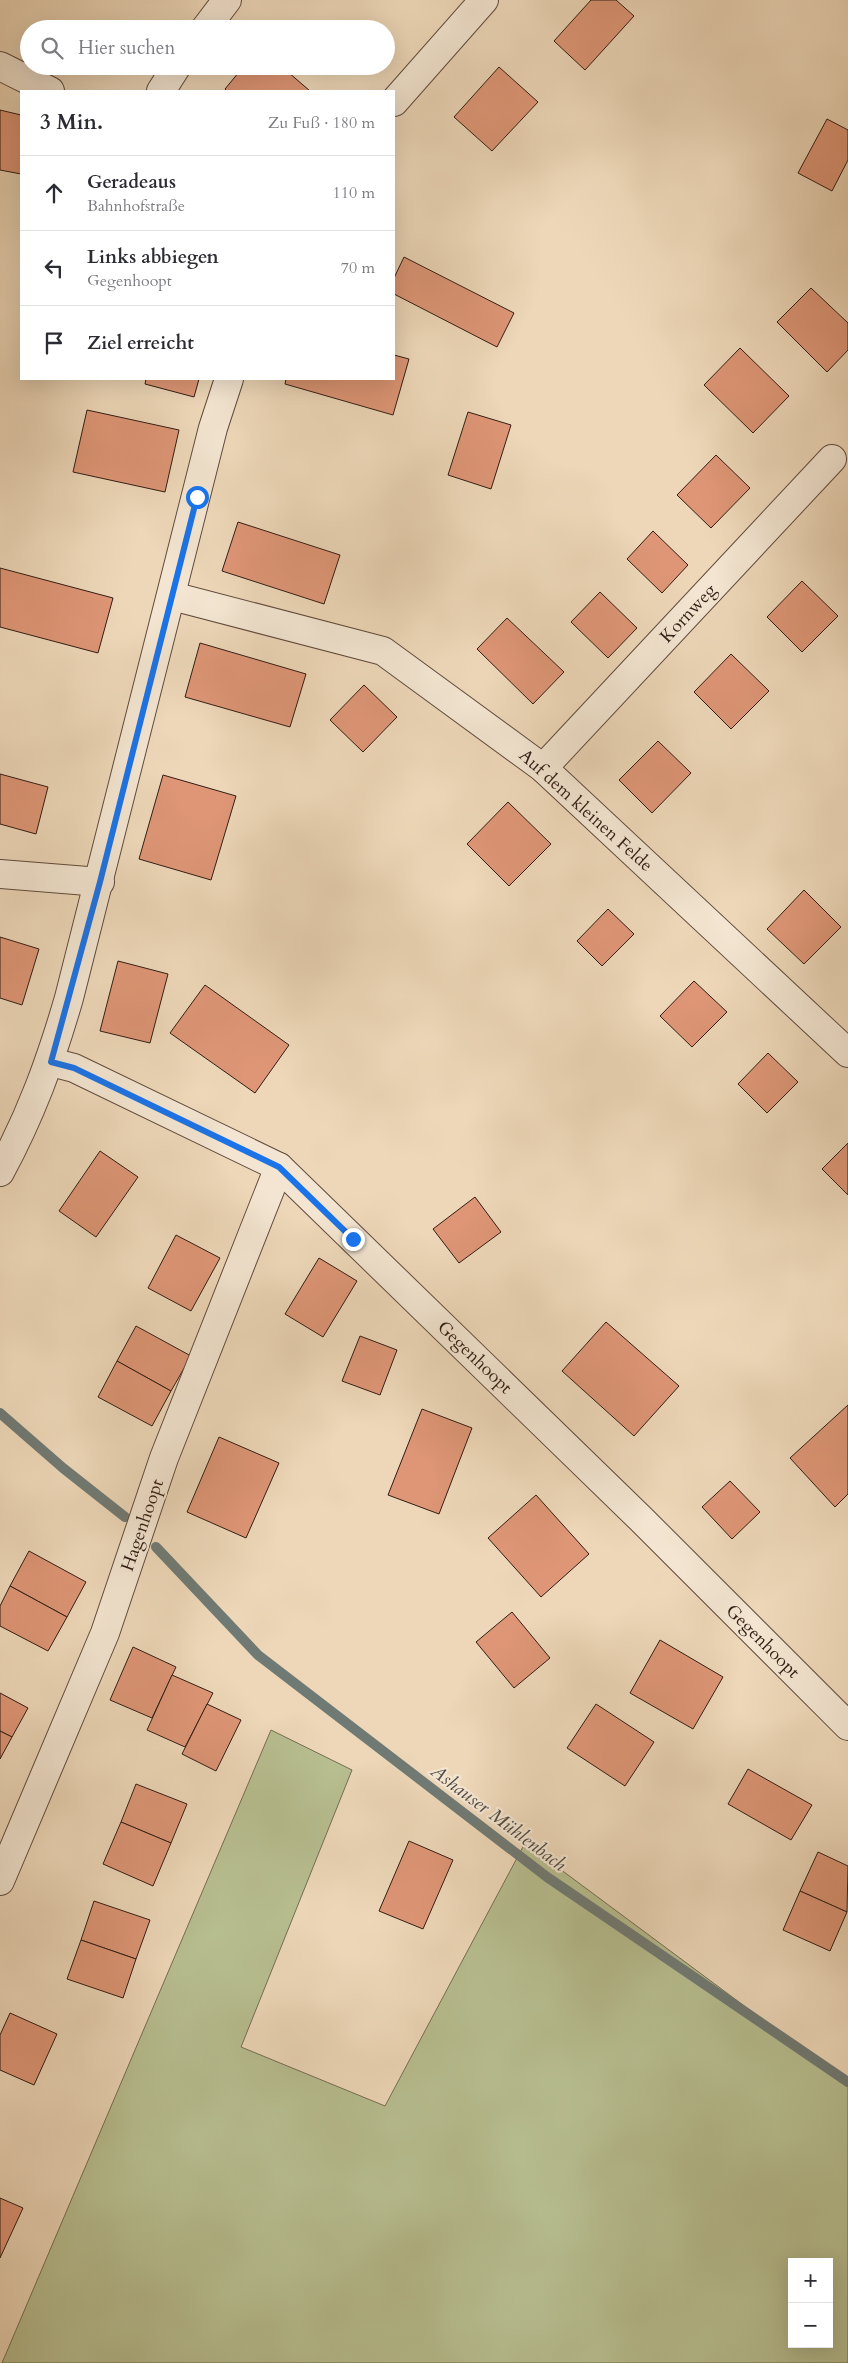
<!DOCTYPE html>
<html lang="de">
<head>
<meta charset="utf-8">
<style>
	body { margin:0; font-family:Cardo,serif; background:#f7f7f7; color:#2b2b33 }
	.controls { position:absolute; right:15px; bottom:15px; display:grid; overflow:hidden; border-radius:0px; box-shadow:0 5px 20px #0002 }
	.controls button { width:45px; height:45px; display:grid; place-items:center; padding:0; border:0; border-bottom:1px solid #e1e1e2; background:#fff; color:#2b2b33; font:25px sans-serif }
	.stop { position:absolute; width:15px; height:15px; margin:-11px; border:4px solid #1a73e8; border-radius:50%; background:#fff }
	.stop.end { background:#1a73e8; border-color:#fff; box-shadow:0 1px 5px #0008 }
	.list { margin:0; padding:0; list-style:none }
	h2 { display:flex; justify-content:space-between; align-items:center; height:65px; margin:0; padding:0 20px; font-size:21px }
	h2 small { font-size:16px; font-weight:400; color:#7c7c81 }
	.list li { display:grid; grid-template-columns:32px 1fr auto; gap:15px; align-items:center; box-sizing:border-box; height:75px; padding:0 20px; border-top:1px solid #e1e1e2 }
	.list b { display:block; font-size:19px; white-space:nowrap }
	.list p { margin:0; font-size:16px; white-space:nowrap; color:#7c7c81 }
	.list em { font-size:16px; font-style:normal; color:#7c7c81 }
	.icon { flex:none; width:28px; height:28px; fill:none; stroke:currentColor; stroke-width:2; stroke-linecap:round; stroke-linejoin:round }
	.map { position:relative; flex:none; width:848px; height:2363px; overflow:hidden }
	.search { position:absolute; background:#fff; box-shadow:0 5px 20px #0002; left:20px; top:20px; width:375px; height:55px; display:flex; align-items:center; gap:12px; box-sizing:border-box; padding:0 18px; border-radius:28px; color:#7c7c81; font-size:19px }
	.panel { position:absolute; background:#fff; box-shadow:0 5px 20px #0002; left:20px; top:90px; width:375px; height:290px; border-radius:0px }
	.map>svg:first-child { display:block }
	.green { fill:#b7be90; stroke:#746d52; fill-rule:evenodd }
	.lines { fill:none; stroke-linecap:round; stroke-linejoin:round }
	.stream { stroke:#707a74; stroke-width:10 }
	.building { fill:#de9676; stroke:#311c14 }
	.minor-casing { stroke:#604b3d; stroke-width:30 }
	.minor { stroke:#f3e5d1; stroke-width:28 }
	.route { stroke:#1a73e8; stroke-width:6 }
	.labels { text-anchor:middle; stroke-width:4.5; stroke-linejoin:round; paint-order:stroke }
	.street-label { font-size:18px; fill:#311c14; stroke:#f3e5d1 }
	.water-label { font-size:19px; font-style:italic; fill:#504b44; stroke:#f3e5d1 }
</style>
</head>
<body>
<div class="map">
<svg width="848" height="2363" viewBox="0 0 848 2363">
	<rect width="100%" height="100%" fill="#edd7b8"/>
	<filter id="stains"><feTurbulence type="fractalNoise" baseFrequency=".004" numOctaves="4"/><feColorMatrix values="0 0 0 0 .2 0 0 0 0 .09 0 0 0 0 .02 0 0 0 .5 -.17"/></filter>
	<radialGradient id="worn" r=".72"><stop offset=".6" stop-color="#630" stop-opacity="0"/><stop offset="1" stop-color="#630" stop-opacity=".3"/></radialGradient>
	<path class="green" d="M271 1730 352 1770 241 2047 385 2106 525 1843 848 2083V2363H2ZM792 2262H829V2344H792Z"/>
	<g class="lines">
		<g class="stream">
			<path d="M0 1413 63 1468 125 1517"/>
			<path d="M156 1547 258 1655 547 1877 848 2082"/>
		</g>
	</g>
	<g class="building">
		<path d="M591 0H616L634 16 585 70 554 41Z"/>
		<path d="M244 66H281L310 91H227L225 89Z"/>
		<path d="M499 67 538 102 492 151 454 117Z"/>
		<path d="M0 110 21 115V174L0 170Z"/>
		<path d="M827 119 848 130V160L832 191 798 173Z"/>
		<path d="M404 257 514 313 497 347 394 294V278Z"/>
		<path d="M811 288 848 323V350L827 372 777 322Z"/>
		<path d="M740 348 789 396 753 433 704 385Z"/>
		<path d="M394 355 409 359 393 415 285 384 286 379H394Z"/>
		<path d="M146 379H199L194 397 145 384Z"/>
		<path d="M87 410 179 430 165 492 73 472Z"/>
		<path d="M468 412 511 425 491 489 448 475Z"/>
		<path d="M716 455 750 488 711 528 677 495Z"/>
		<path d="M238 522 340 555 324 604 222 571Z"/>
		<path d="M653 531 688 565 662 593 627 559Z"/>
		<path d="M0 568 113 598 98 653 0 627Z"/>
		<path d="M802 581 838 616 802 652 767 617Z"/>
		<path d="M600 592 637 628 608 658 571 622Z"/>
		<path d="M507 618 564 672 533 704 477 649Z"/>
		<path d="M200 643 306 674 290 727 185 697Z"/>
		<path d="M731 654 769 691 731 729 694 692Z"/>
		<path d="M364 685 397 717 363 752 330 720Z"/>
		<path d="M658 741 691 773 652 813 619 780Z"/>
		<path d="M0 774 48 787 36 834 0 824Z"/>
		<path d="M163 775 236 796 211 880 139 859Z"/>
		<path d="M508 802 551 844 509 886 467 844Z"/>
		<path d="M804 890 841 927 804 964 767 929Z"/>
		<path d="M608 909 634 934 602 966 577 941Z"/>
		<path d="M0 937 39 949 22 1005 0 998Z"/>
		<path d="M118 961 168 974 150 1043 100 1031Z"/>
		<path d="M694 981 727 1012 692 1047 660 1016Z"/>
		<path d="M205 985 289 1045 255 1093 170 1033Z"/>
		<path d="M768 1053 798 1082 767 1113 738 1084Z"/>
		<path d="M848 1143V1195L822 1169Z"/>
		<path d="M100 1151 138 1177 96 1237 59 1211Z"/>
		<path d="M475 1197 501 1232 459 1263 433 1229Z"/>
		<path d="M176 1235 220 1258 191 1311 148 1288Z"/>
		<path d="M319 1258 357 1281 323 1337 285 1314Z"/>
		<path d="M606 1322 679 1386 634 1436 562 1371Z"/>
		<path d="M136 1326 191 1356 171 1391 117 1361Z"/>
		<path d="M360 1336 397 1350 380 1395 342 1381Z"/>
		<path d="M117 1361 171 1391 152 1426 98 1397Z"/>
		<path d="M848 1405V1494L835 1507 790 1458Z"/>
		<path d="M422 1409 472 1428 439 1514 388 1495Z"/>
		<path d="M219 1437 279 1463 246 1538 187 1512Z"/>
		<path d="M730 1481 760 1512 732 1539 702 1507Z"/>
		<path d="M536 1495 589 1554 541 1597 488 1538Z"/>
		<path d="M29 1551 86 1582 67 1617 10 1586Z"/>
		<path d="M10 1586 67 1617 48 1651 0 1626V1606Z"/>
		<path d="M512 1612 550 1658 514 1688 476 1642Z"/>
		<path d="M660 1640 723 1677 693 1729 630 1693Z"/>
		<path d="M133 1647 176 1667 152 1718 110 1700Z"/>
		<path d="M172 1675 213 1693 185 1747 147 1730Z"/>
		<path d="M0 1693 28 1708 12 1737 0 1731Z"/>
		<path d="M207 1704 241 1720 216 1771 182 1754Z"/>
		<path d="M596 1704 654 1742 625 1786 567 1748Z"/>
		<path d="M0 1731 12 1737 0 1759Z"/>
		<path d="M748 1769 812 1805 791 1840 728 1804Z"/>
		<path d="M136 1784 187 1804 171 1843 121 1822Z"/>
		<path d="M121 1822 171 1843 153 1886 103 1864Z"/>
		<path d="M409 1841 453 1860 423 1929 379 1911Z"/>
		<path d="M818 1852 848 1866 847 1912 800 1891Z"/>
		<path d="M800 1891 847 1912 830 1951 783 1930Z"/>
		<path d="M94 1901 150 1920 136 1959 81 1940Z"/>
		<path d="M81 1940 136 1959 123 1998 67 1979Z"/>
		<path d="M10 2013 57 2034 34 2085 0 2070V2035Z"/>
		<path d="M0 2198 23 2208 0 2258Z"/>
	</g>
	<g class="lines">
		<g class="minor-casing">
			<g id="minor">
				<path d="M205 29 227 0"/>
				<path d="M0 66 50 91"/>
				<path d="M161 91 177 66"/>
				<path d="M394 102 484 0"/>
				<path d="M172 596 383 651 543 768 848 1053"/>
				<path d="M543 768 832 459"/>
				<path d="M0 874 100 882"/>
				<path d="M51 1062 74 1068 279 1167 641 1519 848 1726"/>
				<path d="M0 1172C31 1115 51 1060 69 998L213 428 229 379"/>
				<path d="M0 1881 105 1633 164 1458 279 1167"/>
			</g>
		</g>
		<use href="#minor" class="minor"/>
	</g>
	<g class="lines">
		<path class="route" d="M197 497 100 882 51 1062 74 1068 279 1167 353 1239"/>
	</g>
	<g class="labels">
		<g class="street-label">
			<text transform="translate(688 613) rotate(-47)" y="6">Kornweg</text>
			<text transform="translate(586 810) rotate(42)" y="6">Auf dem kleinen Felde</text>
			<text transform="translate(475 1357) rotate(44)" y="6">Gegenhoopt</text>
			<text transform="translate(142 1525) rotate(-71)" y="6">Hagenhoopt</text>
			<text transform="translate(763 1641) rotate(45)" y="6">Gegenhoopt</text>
		</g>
		<g class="water-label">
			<text transform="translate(499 1817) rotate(37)" y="7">Ashauser Mühlenbach</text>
		</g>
	</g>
	<rect width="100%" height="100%" filter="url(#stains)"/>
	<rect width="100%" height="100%" fill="url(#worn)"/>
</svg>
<div class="controls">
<button>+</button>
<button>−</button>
</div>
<div class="stop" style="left:197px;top:497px"></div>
<div class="stop end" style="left:353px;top:1239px"></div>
<div class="search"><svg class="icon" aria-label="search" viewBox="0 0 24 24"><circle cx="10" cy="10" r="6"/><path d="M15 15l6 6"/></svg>Hier suchen</div>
<section class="panel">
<h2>3 Min.<small>Zu Fuß · 180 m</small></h2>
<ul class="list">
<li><svg class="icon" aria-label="ahead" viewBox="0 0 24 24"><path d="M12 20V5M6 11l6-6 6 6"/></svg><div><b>Geradeaus</b><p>Bahnhofstraße</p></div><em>110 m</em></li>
<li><svg class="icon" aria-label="left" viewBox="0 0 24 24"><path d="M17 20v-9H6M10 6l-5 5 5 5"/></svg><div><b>Links abbiegen</b><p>Gegenhoopt</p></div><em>70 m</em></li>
<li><svg class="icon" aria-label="arrive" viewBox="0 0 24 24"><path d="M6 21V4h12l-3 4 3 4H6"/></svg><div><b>Ziel erreicht</b></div></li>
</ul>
</section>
</div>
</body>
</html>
